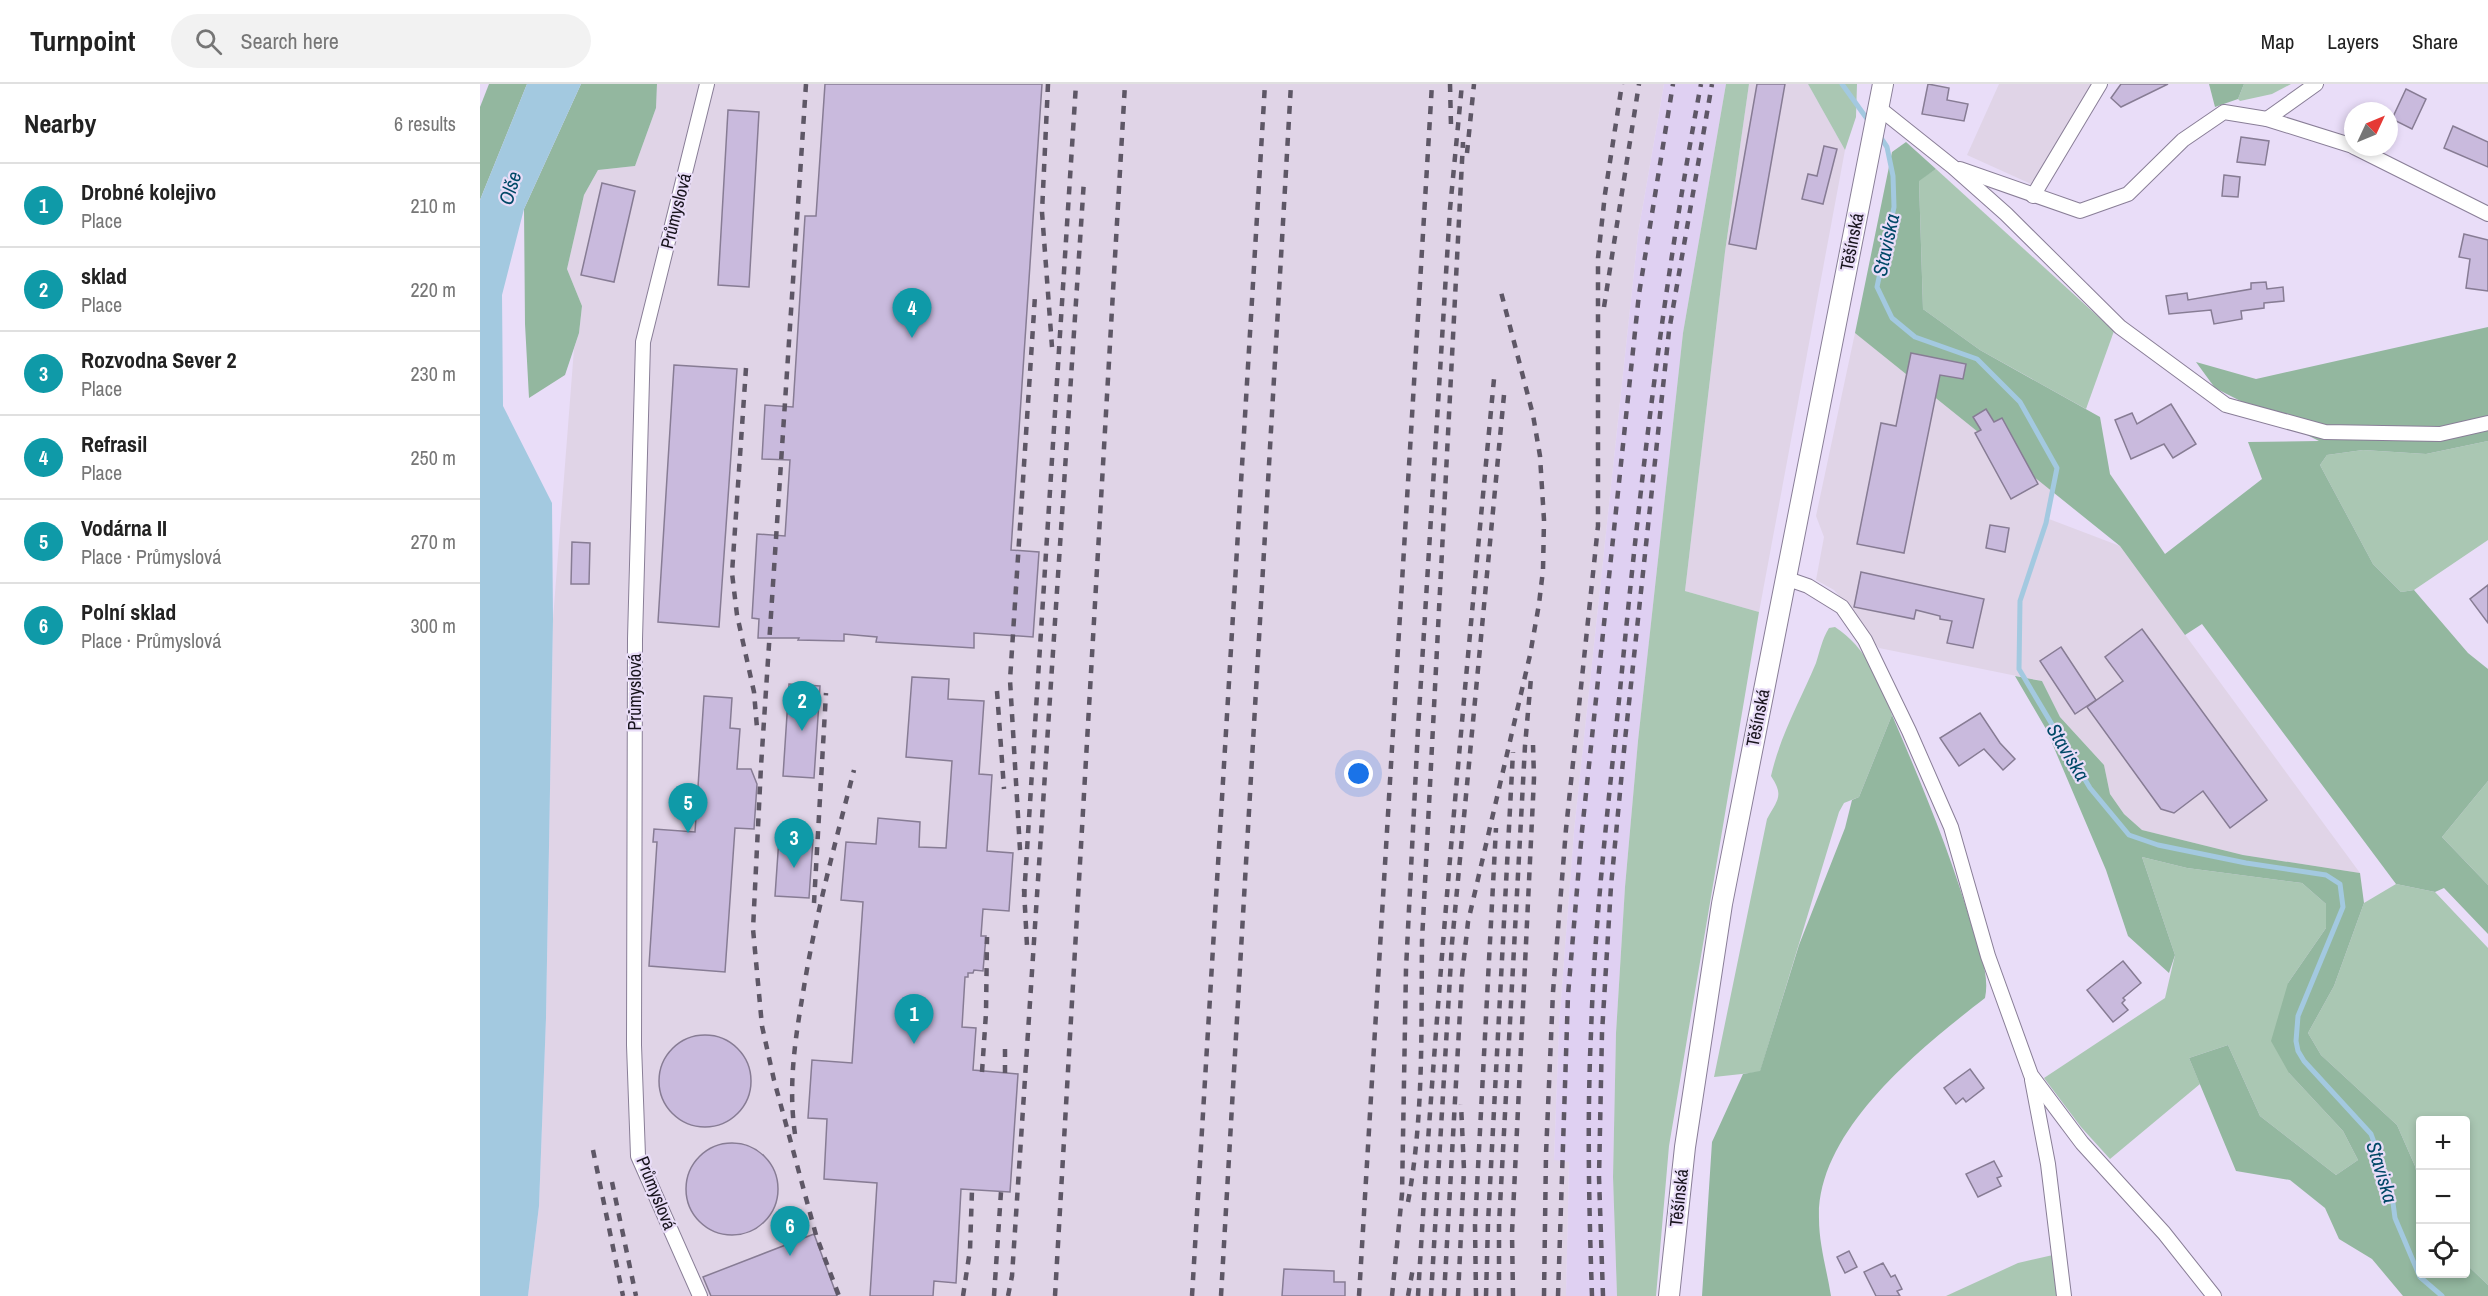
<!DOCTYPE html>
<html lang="en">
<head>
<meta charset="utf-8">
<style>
	body { margin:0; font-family:"Archivo Narrow",sans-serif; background:#f2f2f2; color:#222 }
	.controls { position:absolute; right:18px; bottom:18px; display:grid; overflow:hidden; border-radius:6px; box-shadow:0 3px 9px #0003 }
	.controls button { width:54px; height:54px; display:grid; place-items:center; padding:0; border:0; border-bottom:2px solid #e0e0e0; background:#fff; color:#222; font:30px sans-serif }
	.compass { position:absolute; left:1864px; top:18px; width:54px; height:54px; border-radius:50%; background:#fff; box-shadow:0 3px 9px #0003; rotate:46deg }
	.you { position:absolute; left:879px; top:690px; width:21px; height:21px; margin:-15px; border:4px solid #fff; border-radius:50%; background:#1a73e8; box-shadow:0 0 0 9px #1a73e833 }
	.badge { display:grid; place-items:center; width:39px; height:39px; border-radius:50%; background:#8435a5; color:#fff; font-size:20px; font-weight:700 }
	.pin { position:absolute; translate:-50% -50px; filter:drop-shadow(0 2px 3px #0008) }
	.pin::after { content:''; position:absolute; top:32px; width:21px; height:18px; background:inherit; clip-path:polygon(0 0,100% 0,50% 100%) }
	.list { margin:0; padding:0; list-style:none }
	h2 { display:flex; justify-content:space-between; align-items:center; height:78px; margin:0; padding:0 24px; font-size:26px }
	h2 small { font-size:20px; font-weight:400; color:#767676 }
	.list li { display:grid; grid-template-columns:39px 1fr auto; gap:18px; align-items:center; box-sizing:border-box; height:84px; padding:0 24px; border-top:2px solid #e0e0e0 }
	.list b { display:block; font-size:22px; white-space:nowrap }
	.list p { margin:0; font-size:20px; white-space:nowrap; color:#767676 }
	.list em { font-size:20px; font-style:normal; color:#767676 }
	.icon { flex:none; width:33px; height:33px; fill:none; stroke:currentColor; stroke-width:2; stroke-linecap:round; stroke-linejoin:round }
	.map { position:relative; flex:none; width:2008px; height:1212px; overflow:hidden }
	header { display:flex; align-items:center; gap:36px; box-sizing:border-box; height:84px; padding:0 30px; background:#fff; border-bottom:2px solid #e0e0e0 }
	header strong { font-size:28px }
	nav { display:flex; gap:33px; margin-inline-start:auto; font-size:21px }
	.search { width:420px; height:54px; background:#f2f2f2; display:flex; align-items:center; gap:15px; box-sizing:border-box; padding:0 21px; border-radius:33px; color:#767676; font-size:22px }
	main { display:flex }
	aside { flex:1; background:#fff }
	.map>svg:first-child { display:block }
	.built { fill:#dfd0f2 }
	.industrial { fill:#e0d4e7 }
	.green { fill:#aac7b3 }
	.forest { fill:#93b79f }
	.water { fill:#a3c9e0 }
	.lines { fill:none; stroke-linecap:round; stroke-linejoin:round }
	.stream { stroke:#a3c9e0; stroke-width:5 }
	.building { fill:#c9badd; stroke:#877c94; stroke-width:1.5 }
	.street-casing { stroke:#897e97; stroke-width:16 }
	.secondary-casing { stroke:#897e97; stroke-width:22 }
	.street { stroke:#fff; stroke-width:14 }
	.secondary { stroke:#fff; stroke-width:20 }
	.rail { stroke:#5e5766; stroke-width:4.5; stroke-dasharray:8 8; stroke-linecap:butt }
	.labels { text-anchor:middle; stroke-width:4.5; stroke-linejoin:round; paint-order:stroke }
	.street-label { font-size:18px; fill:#17131c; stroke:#e9ddf8 }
	.water-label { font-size:20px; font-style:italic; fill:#004867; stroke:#e9ddf8 }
</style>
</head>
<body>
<header>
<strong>Turnpoint</strong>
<div class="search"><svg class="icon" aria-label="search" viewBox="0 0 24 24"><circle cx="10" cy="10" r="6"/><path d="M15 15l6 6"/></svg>Search here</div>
<nav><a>Map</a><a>Layers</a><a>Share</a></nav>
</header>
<main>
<aside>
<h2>Nearby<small>6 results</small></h2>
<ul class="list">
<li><span class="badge" style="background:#0f9aa8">1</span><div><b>Drobné kolejivo</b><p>Place</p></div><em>210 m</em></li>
<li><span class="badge" style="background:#0f9aa8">2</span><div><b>sklad</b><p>Place</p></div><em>220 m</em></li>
<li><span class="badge" style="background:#0f9aa8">3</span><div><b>Rozvodna Sever 2</b><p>Place</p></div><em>230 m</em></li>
<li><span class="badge" style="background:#0f9aa8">4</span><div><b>Refrasil</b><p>Place</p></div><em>250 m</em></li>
<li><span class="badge" style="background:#0f9aa8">5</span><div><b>Vodárna II</b><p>Place · Průmyslová</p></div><em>270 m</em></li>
<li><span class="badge" style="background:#0f9aa8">6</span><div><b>Polní sklad</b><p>Place · Průmyslová</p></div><em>300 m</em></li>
</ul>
</aside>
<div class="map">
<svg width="2008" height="1212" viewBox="0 0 2008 1212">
	<rect width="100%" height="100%" fill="#e9ddf8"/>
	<path class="built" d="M1184 0H1246L1203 249 1158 657 1145 803 1136 949 1133 1093 1137 1212H1086L1089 1079 1074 1077 1079 941 1094 747 1158 150Z"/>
	<g class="industrial">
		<path d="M177 0H1184L1158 150 1094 747 1079 941 1074 1076 1089 1078 1086 1212H48L59 1122 66 934 73 535 94 265 99 249 102 222 87 185 104 111 118 86 155 82 176 24Z"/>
		<path d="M1269 0H1328L1365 66 1279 528 1205 507 1245 168Z"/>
		<path d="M1519 0H1619L1551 100 1487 71Z"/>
		<path d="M1375 249 1495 277 1572 382 1569 435 1640 462 1880 789 1763 771 1662 746 1644 730 1630 710 1624 681 1580 633 1562 597 1399 564 1384 547 1369 523 1354 506 1336 496 1344 453 1336 432Z"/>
	</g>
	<g class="green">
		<path d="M1246 0H1269L1245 168 1205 507 1279 528 1189 1062 1176 1212H1137L1133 1093 1136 949 1145 803 1158 657 1203 249Z"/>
		<path d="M1328 0H1377L1376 33 1365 66Z"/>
		<path d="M1764 0H1811L1792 10 1760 17 1758 15Z"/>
		<path d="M1456 85 1634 247 1606 325 1500 266 1443 225 1439 96Z"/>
		<path d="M2008 357V456L1934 506 1921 508 1893 480 1840 381 1847 371 1883 366 1946 370Z"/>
		<path d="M1355 543C1386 563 1401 598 1412 631L1379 713 1364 719 1359 728 1280 988 1234 993 1287 735C1298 715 1304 712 1291 692 1300 652 1320 617 1336 579 1340 567 1342 555 1349 544Z"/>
		<path d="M2008 697V801L1962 753Z"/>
		<path d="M1662 773 1707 784 1822 799 1846 820V844L1808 899 1809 989 1863 1047 1878 1076 1856 1091 1780 1032 1748 961 1709 974 1720 1000 1630 1075 1601 1043 1564 994 1685 914 1695 871Z"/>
		<path d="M1916 800 1955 808 2008 864V1201L1986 1180V1036H1940V1104L1935 1082 1917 1041 1841 971 1828 949 1854 902 1884 819Z"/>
		<path d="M1573 1171 1578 1212H1466L1538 1179Z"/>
	</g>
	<g class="forest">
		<path d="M9 0H47L0 116V23Z"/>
		<path d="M101 0H177L176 24 155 82 118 86 104 111 87 185 102 222 99 249 85 291 49 314 45 240 44 125Z"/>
		<path d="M1729 0H1764L1758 15 1735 23Z"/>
		<path d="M1426 58 1456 85 1439 97 1443 225 1500 266 1620 333 1630 390 1685 470 1782 395 1768 358 1839 357 1735 304 1716 278 1776 295 2008 243V357L1946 370 1883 366 1847 371 1840 381 1893 480 1921 508 1934 506 1988 569 2008 585V697L1962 753 2008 801V850L1964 804 1955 808 1916 800 1722 540 1705 551 1640 462 1375 249 1412 68Z"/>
		<path d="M1535 592 1562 597 1580 633 1624 681 1630 710 1644 730 1662 746 1763 771 1880 789 1884 819 1854 902 1828 949 1841 971 1917 1041 1935 1082 1940 1104V1190H1986V1180L2008 1201V1212H1923L1892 1175 1859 1155 1845 1124 1810 1096 1756 1087 1709 974 1748 961 1780 1032 1856 1091 1878 1076 1863 1047 1809 989 1791 957 1808 899 1846 844V820L1822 799 1707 784 1662 773 1695 871 1689 889 1648 852 1626 786 1566 645Z"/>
		<path d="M1412 631C1442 701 1471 770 1492 843 1499 867 1510 890 1505 914 1442 963 1336 1046 1339 1135 1339 1160 1347 1187 1351 1212H1222L1232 1058 1263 990 1280 987 1319 861 1365 744 1372 716 1379 713Z"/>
	</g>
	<path class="water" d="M47 0H101L44 125 22 211 23 322 72 419 73 535 66 934 59 1122 48 1212H0V116Z"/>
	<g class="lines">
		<g class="stream">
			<path d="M1362 0 1390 39"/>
			<path d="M1399 51 1407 63 1413 92 1414 123 1397 203 1412 234 1435 253 1497 275 1540 318 1577 384 1566 439 1540 517 1539 585 1610 704 1649 751 1678 761 1766 779 1846 791 1860 800 1863 823 1818 932 1816 957 1818 967 1824 977 1891 1050 1911 1104 1915 1134 1940 1193 1962 1212"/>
		</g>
	</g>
	<g class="building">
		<path d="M345 0H562L531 466 559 468 553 553 494 549V564L396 558 397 553 364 550V557L318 556 319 554H278L279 535 272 534 277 450 305 452 310 376 282 375 285 321 313 323 325 132H336Z"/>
		<path d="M1277 0H1305L1276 165 1249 160Z"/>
		<path d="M1448 0 1469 4 1467 16 1488 20 1484 37 1442 30Z"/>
		<path d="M1641 0H1688L1641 23 1631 14Z"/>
		<path d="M1926 5 1946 15 1932 45 1912 35Z"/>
		<path d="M248 26 279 28 269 203 238 201Z"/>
		<path d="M1973 42 2008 58V83L1964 64Z"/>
		<path d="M1761 53 1789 57 1785 81 1757 78Z"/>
		<path d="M1344 62 1357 65 1343 120 1322 115 1328 90 1337 92Z"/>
		<path d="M1744 91 1760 93 1758 113 1742 112Z"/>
		<path d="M122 99 155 107 134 198 101 191Z"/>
		<path d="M1984 150 2008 156V207L1986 204 1990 175 1979 173Z"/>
		<path d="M1786 198 1787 205 1803 203 1804 217 1784 219V224L1761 227 1762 235 1734 240 1731 226 1689 230 1686 212 1707 209 1708 216 1771 205V199Z"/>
		<path d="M1431 269 1486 280 1483 295 1460 291 1424 469 1377 460 1401 339 1416 342Z"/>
		<path d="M194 281 257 285 239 543 178 538Z"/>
		<path d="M1691 320 1716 360 1693 374 1684 360 1651 375 1635 336 1652 329 1657 340Z"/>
		<path d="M1506 325 1514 338 1522 334 1558 400 1531 415 1495 349 1501 346 1493 333Z"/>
		<path d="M1510 441 1529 444 1525 468 1506 464Z"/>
		<path d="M92 458 110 459 109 500H91Z"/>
		<path d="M1381 488 1504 515 1493 564 1467 559 1472 537 1460 535V532L1436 526 1434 535 1374 523Z"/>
		<path d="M2008 501V539L1990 515Z"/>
		<path d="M1662 545 1787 716 1750 744 1723 707 1694 729 1681 725 1607 623 1643 597 1625 573Z"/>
		<path d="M1581 563 1616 616 1595 630 1560 577Z"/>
		<path d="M432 593 469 595 468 615 504 617 499 690 512 691 507 767 533 769 529 827 503 825 501 852H506L503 887 494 886 493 889H488V893H485L482 943 496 944 493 986 538 990 530 1108 481 1105 476 1199 454 1197 453 1212H390L397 1099 344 1095 347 1035 328 1034 332 976 372 979 383 818 361 816 366 758 396 760 398 734 440 738 439 763 466 764 472 677 426 673Z"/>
		<path d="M309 600 340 602 334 694 303 692Z"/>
		<path d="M224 612 252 614 250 644 260 645 257 685H271L277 700 274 745 255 744 245 888 169 882 177 758H173L174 745 215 748Z"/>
		<path d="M1500 629 1520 659 1535 675 1523 686 1504 665 1479 682 1460 654Z"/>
		<path d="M299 754 333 756 329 814 295 812Z"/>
		<path d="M1643 877 1661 899 1643 914 1645 916 1642 919 1648 926 1633 938 1607 906Z"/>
		<circle cx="225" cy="997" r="46"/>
		<path d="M1490 985 1504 1004 1486 1018 1483 1014 1476 1020 1464 1004Z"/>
		<circle cx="252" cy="1105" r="46"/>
		<path d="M1514 1077 1522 1092 1517 1094 1521 1102 1498 1113 1486 1090Z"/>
		<path d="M334 1150 357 1212H231L223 1193Z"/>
		<path d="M1369 1167 1377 1183 1365 1189 1357 1173Z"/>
		<path d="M1403 1179 1411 1193 1415 1191 1422 1205 1417 1207 1420 1212H1396L1384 1188Z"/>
		<path d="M804 1185 854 1187V1198H865V1212H802Z"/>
	</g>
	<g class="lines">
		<g class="street-casing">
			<g id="street">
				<path d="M1399 24 1473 83 1526 130 1640 243 1746 321 1845 348 1960 350 2008 339"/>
				<path d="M1787 35 1836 0"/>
				<path d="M1874 63 2008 130"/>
				<path d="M1480 85 1600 127 1648 110 1703 56 1744 28 1787 35 1873 62"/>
				<path d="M1553 112 1620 0"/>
				<path d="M1305 494 1328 502 1362 523 1385 556 1429 647 1471 743 1508 872 1551 991 1602 1059 1684 1149 1734 1212"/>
				<path d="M1552 996 1568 1080 1584 1212"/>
				<path d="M220 1212 158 1072 154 961 155 555 163 258 227 0"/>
			</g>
		</g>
		<g class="secondary-casing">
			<path id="secondary" d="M1189 1212 1205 1063 1242 820 1403 0"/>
		</g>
		<use href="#street" class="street"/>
		<use href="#secondary" class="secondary"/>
		<g class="rail">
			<path d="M326 0 281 682 273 845 282 942 294 996 336 1151 359 1212"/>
			<path d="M568 0 562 128 572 263"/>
			<path d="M970 0 971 42"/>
			<path d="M987 69 994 0"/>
			<path d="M1124 223 1159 0"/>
			<path d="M266 284 252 489 257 531 274 608 277 644"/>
			<path d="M517 607 524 705"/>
			<path d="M540 766 530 596 555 212"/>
			<path d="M544 805 547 862"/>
			<path d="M544 813 596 0"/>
			<path d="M334 819 346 609"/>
			<path d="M502 988 506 929 507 853"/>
			<path d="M525 989V963"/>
			<path d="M315 1050C308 1002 315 956 323 909 335 833 355 760 374 686"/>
			<path d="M113 1066 143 1212"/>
			<path d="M132 1098 156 1212"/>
			<path d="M928 1118C944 1032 941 944 942 857L983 58"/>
			<path d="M483 1212 490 1166 492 1106"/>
			<path d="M514 1212 521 1108"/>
			<path d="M528 1212 532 1192 604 96"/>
			<path d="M575 1212 645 0"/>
			<path d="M712 1212 785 0"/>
			<path d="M741 1212 811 0"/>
			<path d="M879 1212 952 0"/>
			<path d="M912 1212 922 1110 926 885 938 645 970 125 982 0"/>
			<path d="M928 1212 933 1184"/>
			<path d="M938 1212C956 906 985 600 1014 295"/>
			<path d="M951 1212 972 859 1024 311"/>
			<path d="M964 1212 982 892 988 838 1050 571 1059 520 1063 486 1064 436 1060 372 1053 331 1021 208"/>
			<path d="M978 1212 984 1086 981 1020"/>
			<path d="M996 1212 995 1141 1016 744"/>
			<path d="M1006 1212 1008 1139 1033 668"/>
			<path d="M1019 1212V1140L1045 662 1051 594"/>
			<path d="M1033 1212 1032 1149 1054 694 1053 661"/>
			<path d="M1064 1212 1066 1070 1073 908 1086 745 1118 442V174L1125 110 1142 0"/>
			<path d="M1078 1212 1088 911 1102 747 1159 210 1193 0"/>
			<path d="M1112 1212C1109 1124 1107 1036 1111 949 1115 824 1131 700 1143 576 1162 383 1185 191 1221 0"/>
			<path d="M1123 1212 1119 1093 1122 949 1131 802 1145 656 1189 247 1232 0"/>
		</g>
	</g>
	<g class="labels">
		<g class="street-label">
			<text transform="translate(196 127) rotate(-76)" y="6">Průmyslová</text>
			<text transform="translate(1372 158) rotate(-79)" y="6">Těšínská</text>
			<text transform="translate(155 608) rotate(-90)" y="6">Průmyslová</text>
			<text transform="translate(1278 634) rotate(-79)" y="6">Těšínská</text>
			<text transform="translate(176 1109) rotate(68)" y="6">Průmyslová</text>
			<text transform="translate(1199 1114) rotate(-84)" y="6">Těšínská</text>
		</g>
		<g class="water-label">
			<text transform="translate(30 104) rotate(-73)" y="7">Olše</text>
			<text transform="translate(1406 161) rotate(-78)" y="7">Staviska</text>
			<text transform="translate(1588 668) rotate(59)" y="7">Staviska</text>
			<text transform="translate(1902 1088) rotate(73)" y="7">Staviska</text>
		</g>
	</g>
</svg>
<div class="controls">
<button>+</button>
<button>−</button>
<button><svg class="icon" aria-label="locate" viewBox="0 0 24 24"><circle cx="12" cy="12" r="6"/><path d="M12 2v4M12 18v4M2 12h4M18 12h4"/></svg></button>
</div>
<svg class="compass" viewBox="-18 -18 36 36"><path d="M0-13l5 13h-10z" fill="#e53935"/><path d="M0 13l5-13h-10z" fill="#767676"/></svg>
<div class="you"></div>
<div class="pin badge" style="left:434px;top:960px;background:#0f9aa8">1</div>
<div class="pin badge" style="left:322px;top:647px;background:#0f9aa8">2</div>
<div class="pin badge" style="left:314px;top:784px;background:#0f9aa8">3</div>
<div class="pin badge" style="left:432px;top:254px;background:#0f9aa8">4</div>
<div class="pin badge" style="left:208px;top:749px;background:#0f9aa8">5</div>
<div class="pin badge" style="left:310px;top:1172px;background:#0f9aa8">6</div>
</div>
</main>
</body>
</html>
